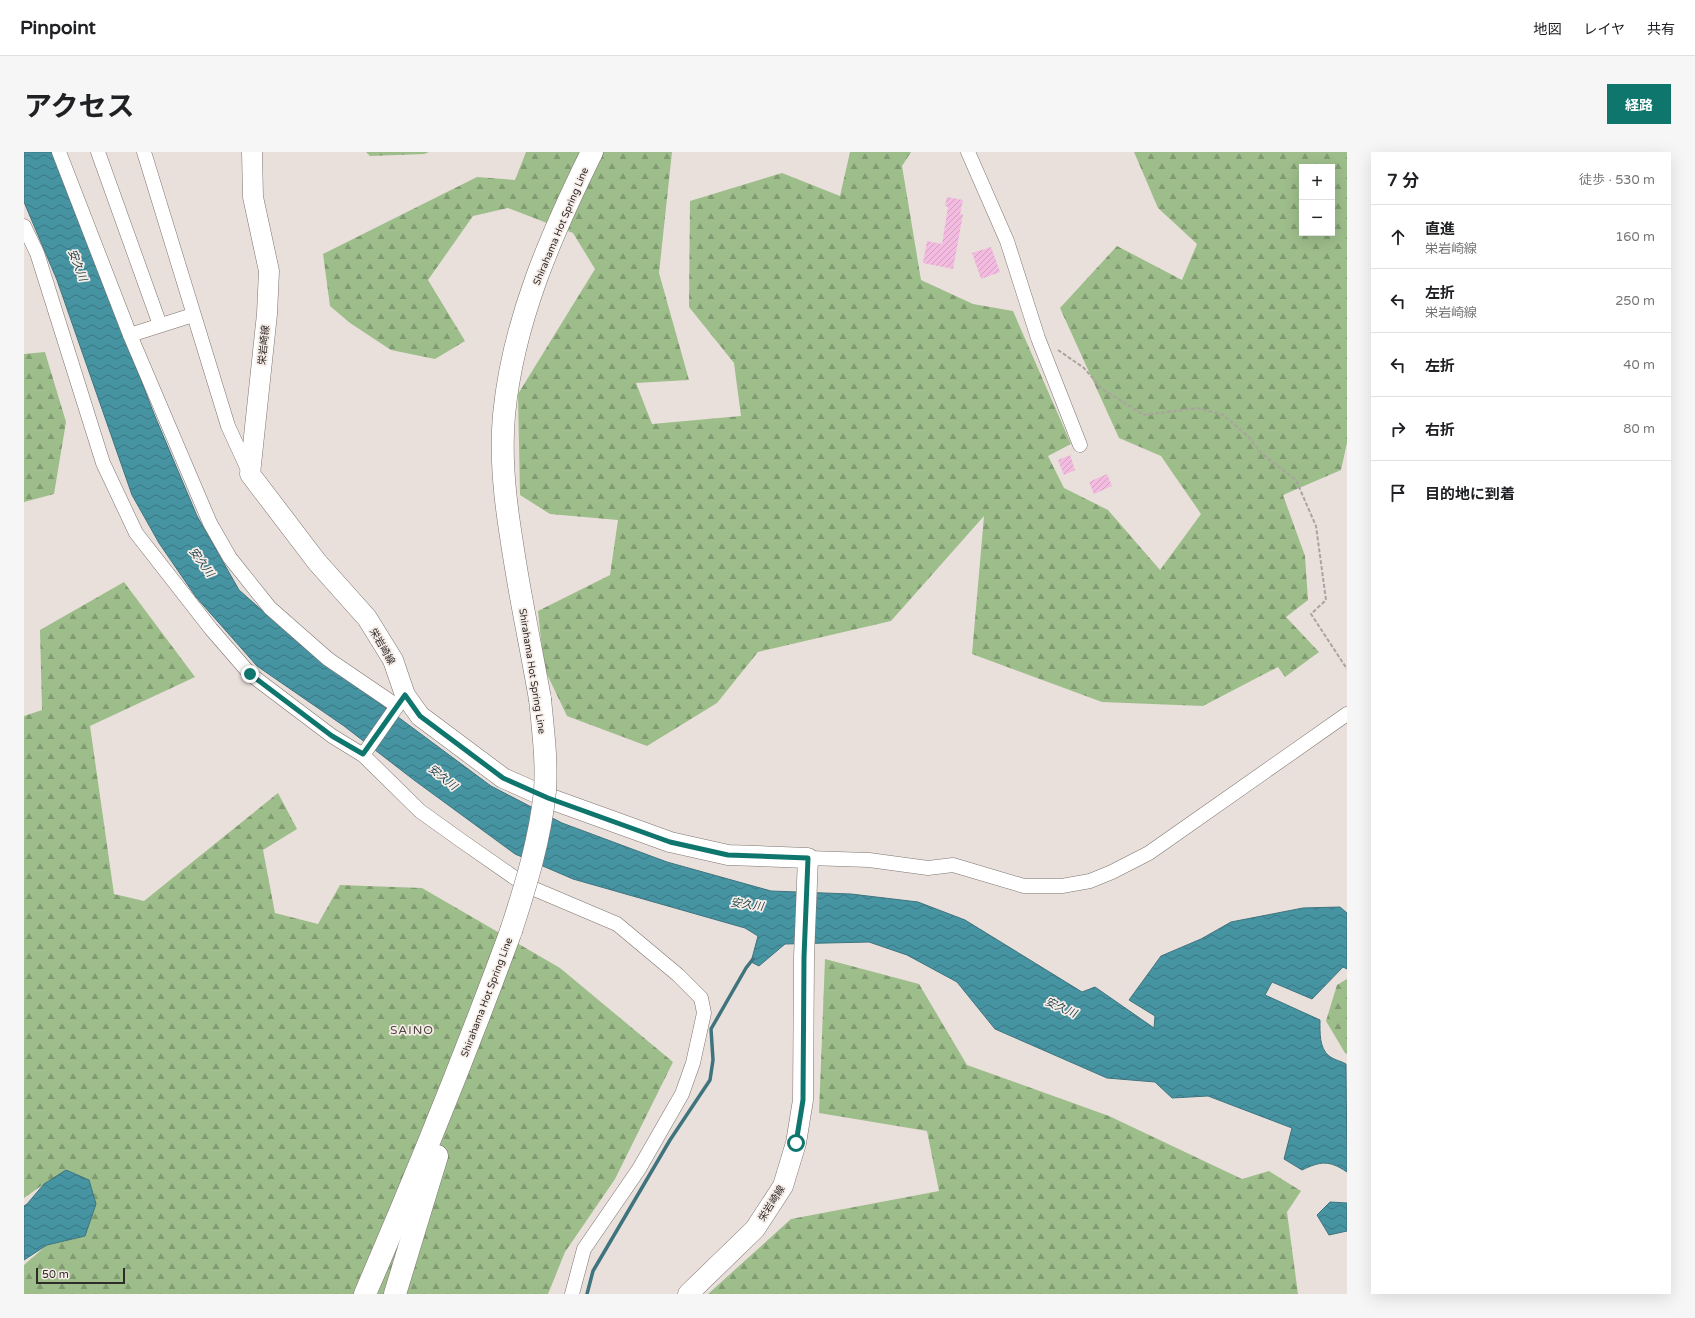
<!DOCTYPE html>
<html lang="ja">
<head>
<meta charset="utf-8">
<style>
	body { margin:0; font-family:"Varela Round","Noto Sans JP",sans-serif; background:#f6f6f6; color:#202124 }
	.controls { position:absolute; right:12px; top:12px; display:grid; overflow:hidden; border-radius:0px; box-shadow:0 4px 16px #0002 }
	.controls button { width:36px; height:36px; display:grid; place-items:center; padding:0; border:0; border-bottom:1px solid #e0e0e0; background:#fff; color:#202124; font:20px sans-serif }
	.scale { position:absolute; left:12px; bottom:10px; width:89px; box-sizing:border-box; padding-left:4px; border:2px solid #2e2b29; border-top:0; font-size:11px; line-height:14px; white-space:nowrap; color:#2e2b29; -webkit-text-stroke:3px #f7ede8; paint-order:stroke }
	.stop { position:absolute; width:12px; height:12px; margin:-9px; border:3px solid #0f766e; border-radius:50%; background:#fff }
	.stop.end { background:#0f766e; border-color:#fff; box-shadow:0 1px 4px #0008 }
	.list { margin:0; padding:0; list-style:none }
	h2 { display:flex; justify-content:space-between; align-items:center; height:52px; margin:0; padding:0 16px; font-size:17px }
	h2 small { font-size:13px; font-weight:400; color:#757577 }
	.list li { display:grid; grid-template-columns:26px 1fr auto; gap:12px; align-items:center; box-sizing:border-box; height:64px; padding:0 16px; border-top:1px solid #e0e0e0 }
	.list b { display:block; font-size:15px; white-space:nowrap }
	.list p { margin:0; font-size:13px; white-space:nowrap; color:#757577 }
	.list em { font-size:13px; font-style:normal; color:#757577 }
	.icon { flex:none; width:22px; height:22px; fill:none; stroke:currentColor; stroke-width:2; stroke-linecap:round; stroke-linejoin:round }
	.map { position:relative; flex:none; width:1323px; height:1142px; overflow:hidden; border-radius:0px }
	header { display:flex; align-items:center; gap:24px; box-sizing:border-box; height:56px; padding:0 20px; background:#fff; border-bottom:1px solid #e0e0e0 }
	header strong { font-size:19px }
	nav { display:flex; gap:22px; margin-inline-start:auto; font-size:14px }
	.intro { display:flex; align-items:center; justify-content:space-between; box-sizing:border-box; height:96px; padding:0 24px }
	h1 { margin:0; font-size:28px }
	.button { padding:10px 18px; border-radius:0px; background:#0f766e; color:#fff; font-size:14px; font-weight:700 }
	main { display:flex; gap:24px; padding:0 24px }
	aside { flex:1; background:#fff; border-radius:0px; box-shadow:0 4px 16px #0002 }
	.map>svg:first-child { display:block }
	.forest { fill:url(#forest-firs); fill-rule:evenodd }
	.water { fill:url(#water-waves); stroke:#3f747e }
	.lines { fill:none; stroke-linecap:round; stroke-linejoin:round }
	.stream { stroke:#3f747e; stroke-width:3.5 }
	.building { fill:url(#building-hatch) }
	.minor-casing { stroke:#7d7470; stroke-width:15 }
	.secondary-casing { stroke:#7d7470; stroke-width:21 }
	.primary-casing { stroke:#7d7470; stroke-width:23 }
	.path { stroke:#aba39f; stroke-width:2; stroke-dasharray:4 2; stroke-linecap:butt }
	.minor { stroke:#fff; stroke-width:14 }
	.secondary { stroke:#fff; stroke-width:20 }
	.primary { stroke:#fff; stroke-width:22 }
	.primary-bridge-casing { stroke:#7d7470; stroke-width:23; stroke-linecap:butt }
	.primary-bridge { stroke:#fff; stroke-width:22 }
	.route { stroke:#0f766e; stroke-width:5 }
	.labels { text-anchor:middle; stroke-width:3.5; stroke-linejoin:round; paint-order:stroke }
	.street-label { font-size:10px; fill:#2e2b29; stroke:#f7ede8 }
	.water-label { font-size:11px; font-style:italic; fill:#1a3f46; stroke:#f7ede8 }
	.quarter-label { font-size:12px; letter-spacing:1px; fill:#4b433f; stroke:#f7ede8 }
</style>
</head>
<body>
<header>
<strong>Pinpoint</strong>
<nav><a>地図</a><a>レイヤ</a><a>共有</a></nav>
</header>
<div class="intro"><h1>アクセス</h1><a class="button">経路</a></div>
<main>
<div class="map">
<svg width="1323" height="1142" viewBox="0 0 1323 1142">
	<defs>
		<pattern id="forest-firs" width="22" height="20" patternUnits="userSpaceOnUse"><rect width="22" height="20" fill="#9dbd8a"/><path d="M5 1l3.5 6h-7zM16 11l3.5 6h-7z" fill="#809a71"/></pattern>
		<pattern id="water-waves" width="16" height="10" patternUnits="userSpaceOnUse"><rect width="16" height="10" fill="#4693a2"/><path d="M0 5q4-4 8 0t8 0" fill="none" stroke="#3b7884"/></pattern>
		<pattern id="building-hatch" width="6" height="6" patternUnits="userSpaceOnUse"><rect width="6" height="6" fill="#f2bbdf"/><path d="M-1 1l2-2M0 6l6-6M5 7l2-2" fill="none" stroke="#d0a1bf"/></pattern>
	</defs>
	<rect width="100%" height="100%" fill="#eae0db"/>
	<g class="forest">
		<path d="M342 0H405L400 2 346 4Z"/>
		<path d="M502 0H648L635 121 665 228 612 231 628 272 717 264 710 211 665 155 666 49 758 21 816 44 826 0H887L878 14 897 128 949 152 989 159 1047 292 1024 304 1040 336 1084 358 1136 418 1177 362 1137 304 1095 286 1036 156 1093 94 1158 128 1173 92 1134 56 1110 0H1323V291L1317 318 1259 343 1281 404 1284 448 1262 465 1295 500 1261 525 1254 515 1179 554 1078 550 948 502 960 364 867 469 734 500 693 551 623 594 543 564 520 516 514 459 586 423 594 368 526 362 496 343 494 242 571 117 549 81 484 56 449 64 404 128 441 189 411 207 367 198 326 171 306 154 299 102 453 25 491 28ZM1278 15H1308V81H1278Z"/>
		<path d="M21 200 42 270 30 342 0 350V202Z"/>
		<path d="M100 430 171 525 66 574 90 742 120 749 254 641 273 677 239 698 251 761 294 772 316 733 398 736 536 816 649 910 591 1027 541 1100 524 1142H0V1113L23 1093 61 1084 20 1032 0 1046V564L18 558 16 478Z"/>
		<path d="M801 807 895 832 943 913 1085 964 1218 1027 1245 1019 1277 1039 1263 1060 1274 1142H684L767 1067 915 1039 903 979 795 961Z"/>
		<path d="M1323 827V902L1321 901 1302 869 1313 833Z"/>
	</g>
	<g class="water">
		<path d="M0 0H29L130 262 173 364 215 438 277 493 467 634 538 671 643 710 747 739 827 742 894 750 941 768 1058 840 1071 835 1130 876 1131 864 1105 848 1137 804 1177 787 1207 770 1279 756 1316 755 1323 761V817L1319 815 1288 847 1248 830 1241 843 1296 868C1296 880 1295 896 1305 904 1310 908 1317 909 1322 912L1323 1020C1305 1008 1297 1009 1278 1018L1260 1007 1268 976 1184 944 1148 946 1131 930 1083 926 971 877 933 830 883 803 845 790 761 792 735 814 727 810 734 784 721 776 549 727 491 702 390 628 320 574 233 514 172 445 135 391 108 343 33 128 0 50Z"/>
		<path d="M42 1018 65 1028 72 1052 61 1084 23 1093 0 1108V1054L3 1052 20 1032Z"/>
		<path d="M1306 1050 1323 1051V1079L1305 1083 1293 1063Z"/>
	</g>
	<g class="lines">
		<path class="stream" d="M563 1142 569 1119 646 988 686 928 689 908 687 877 722 816 729 807"/>
	</g>
	<g class="building">
		<path d="M923 45 939 48 936 62H939L929 117 899 111 903 89 918 92 924 55 921 54Z"/>
		<path d="M967 95 976 120 957 127 948 101Z"/>
		<path d="M1046 303 1051 318 1040 323 1034 308Z"/>
		<path d="M1083 322 1088 334 1070 342 1065 330Z"/>
	</g>
	<g class="lines">
		<g class="minor-casing">
			<g id="minor">
				<path d="M35 0 106 183 186 371 206 406 246 456 304 507 373 554"/>
				<path d="M74 0 136 173"/>
				<path d="M120 0 204 274 226 322"/>
				<path d="M944 0 983 89 1014 186 1056 293"/>
				<path d="M0 74 13 101 79 311 112 381 187 477 226 522 308 584 339 603 396 659 435 687 501 733 593 772 654 823 677 846 680 861 669 911 658 942 615 1017 560 1097 548 1142"/>
				<path d="M106 183 169 163"/>
				<path d="M339 603 378 547"/>
				<path d="M784 706 845 708 904 716 929 713 1000 734H1038L1066 729 1088 720 1125 701 1323 562"/>
			</g>
		</g>
		<g class="secondary-casing">
			<path id="secondary" d="M228 0 229 45 245 119 243 162 226 322 293 410 343 466 369 508 381 543 396 564 479 626 524 646 646 690 704 703 784 706 780 805 779 948 772 991 759 1034 731 1077 664 1142"/>
		</g>
		<g class="primary-casing">
			<g id="primary">
				<path d="M516 547C509 507 501 468 494 428 485 374 475 318 480 263 489 169 527 83 568 0"/>
				<path d="M341 1142C393 1022 442 901 487 779"/>
				<path d="M371 1142 413 1004"/>
			</g>
		</g>
		<path class="path" d="M1034 198 1060 216 1078 237 1120 263 1174 256 1199 263 1224 284 1237 301 1272 328 1292 374 1302 448 1287 462 1323 517"/>
		<use href="#minor" class="minor"/>
		<use href="#secondary" class="secondary"/>
		<use href="#primary" class="primary"/>
		<g class="primary-bridge-casing">
			<path id="primary-bridge" d="M487 779C502 733 516 687 521 639 523 608 519 578 516 547"/>
		</g>
		<use href="#primary-bridge" class="primary-bridge"/>
	</g>
	<g class="lines">
		<path class="route" d="M226 522 308 584 339 602 381 543 396 564 479 626 524 646 646 690 704 703 784 706 780 805 779 948 772 991"/>
	</g>
	<g class="labels">
		<g class="street-label">
			<text transform="translate(536 74) rotate(-67)" y="4">Shirahama Hot Spring Line</text>
			<text transform="translate(239 193) rotate(-84)" y="4">栄岩崎線</text>
			<text transform="translate(359 494) rotate(60)" y="4">栄岩崎線</text>
			<text transform="translate(509 519) rotate(81)" y="4">Shirahama Hot Spring Line</text>
			<text transform="translate(462 845) rotate(-69)" y="4">Shirahama Hot Spring Line</text>
			<text transform="translate(747 1051) rotate(-58)" y="4">栄岩崎線</text>
		</g>
		<g class="water-label">
			<text transform="translate(54 113) rotate(69)" y="4">安久川</text>
			<text transform="translate(178 410) rotate(54)" y="4">安久川</text>
			<text transform="translate(419 625) rotate(39)" y="4">安久川</text>
			<text transform="translate(723 752) rotate(8)" y="4">安久川</text>
			<text transform="translate(1037 855) rotate(24)" y="4">安久川</text>
		</g>
		<g class="quarter-label">
			<text x="388" y="882">SAINO</text>
		</g>
	</g>
</svg>
<div class="controls">
<button>+</button>
<button>−</button>
</div>
<div class="scale">50 m</div>
<div class="stop" style="left:772px;top:991px"></div>
<div class="stop end" style="left:226px;top:522px"></div>
</div>
<aside>
<h2>7 分<small>徒歩 · 530 m</small></h2>
<ul class="list">
<li><svg class="icon" aria-label="ahead" viewBox="0 0 24 24"><path d="M12 20V5M6 11l6-6 6 6"/></svg><div><b>直進</b><p>栄岩崎線</p></div><em>160 m</em></li>
<li><svg class="icon" aria-label="left" viewBox="0 0 24 24"><path d="M17 20v-9H6M10 6l-5 5 5 5"/></svg><div><b>左折</b><p>栄岩崎線</p></div><em>250 m</em></li>
<li><svg class="icon" aria-label="left" viewBox="0 0 24 24"><path d="M17 20v-9H6M10 6l-5 5 5 5"/></svg><div><b>左折</b></div><em>40 m</em></li>
<li><svg class="icon" aria-label="right" viewBox="0 0 24 24"><path d="M7 20v-9h11M14 6l5 5-5 5"/></svg><div><b>右折</b></div><em>80 m</em></li>
<li><svg class="icon" aria-label="arrive" viewBox="0 0 24 24"><path d="M6 21V4h12l-3 4 3 4H6"/></svg><div><b>目的地に到着</b></div></li>
</ul>
</aside>
</main>
</body>
</html>
